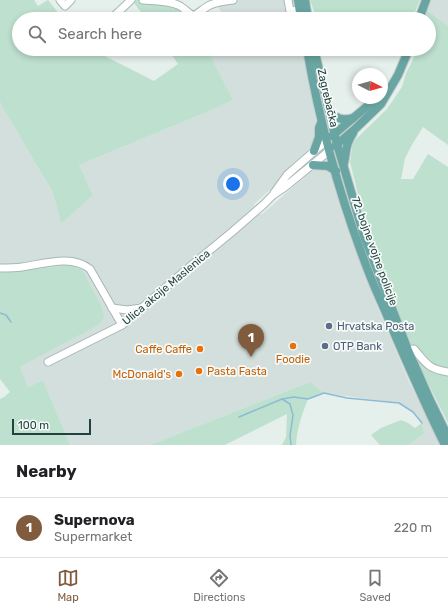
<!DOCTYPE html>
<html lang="en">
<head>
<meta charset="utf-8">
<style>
	body { margin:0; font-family:Rubik,sans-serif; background:#f2f2f2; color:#202124 }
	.compass { position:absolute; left:352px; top:68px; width:36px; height:36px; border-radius:50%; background:#fff; box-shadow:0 2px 6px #0003; rotate:96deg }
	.scale { position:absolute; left:12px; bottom:10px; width:79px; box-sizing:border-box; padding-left:4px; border:2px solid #23413f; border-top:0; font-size:11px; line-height:14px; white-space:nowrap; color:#23413f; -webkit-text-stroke:3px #f6fbf9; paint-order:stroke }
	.you { position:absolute; left:233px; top:184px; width:14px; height:14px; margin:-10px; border:3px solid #fff; border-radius:50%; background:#1a73e8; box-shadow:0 0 0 6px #1a73e833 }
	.badge { display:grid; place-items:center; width:26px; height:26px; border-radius:50%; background:#805b3d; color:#fff; font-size:13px; font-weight:700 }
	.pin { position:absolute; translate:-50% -33px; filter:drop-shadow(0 1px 2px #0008) }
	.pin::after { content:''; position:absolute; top:21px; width:14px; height:12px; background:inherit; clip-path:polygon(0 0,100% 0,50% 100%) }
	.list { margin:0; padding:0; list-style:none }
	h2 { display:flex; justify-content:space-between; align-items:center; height:52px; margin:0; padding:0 16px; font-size:17px }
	h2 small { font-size:13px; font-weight:400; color:#757577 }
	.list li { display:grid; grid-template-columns:26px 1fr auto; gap:12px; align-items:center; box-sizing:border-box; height:60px; padding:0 16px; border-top:1px solid #e0e0e0 }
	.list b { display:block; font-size:15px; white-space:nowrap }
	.list p { margin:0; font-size:13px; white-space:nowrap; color:#757577 }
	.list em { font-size:13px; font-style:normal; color:#757577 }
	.icon { flex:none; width:22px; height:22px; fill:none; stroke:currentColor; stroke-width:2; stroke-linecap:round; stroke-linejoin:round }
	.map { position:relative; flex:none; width:448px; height:445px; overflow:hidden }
	.search { position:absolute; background:#fff; box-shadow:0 2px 6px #0003; left:12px; right:12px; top:12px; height:44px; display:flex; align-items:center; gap:10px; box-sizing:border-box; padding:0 14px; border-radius:22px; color:#757577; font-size:15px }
	.sheet { height:112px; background:#fff }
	nav { display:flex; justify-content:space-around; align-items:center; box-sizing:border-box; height:56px; border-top:1px solid #e0e0e0; background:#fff; font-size:11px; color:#757577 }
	nav a { display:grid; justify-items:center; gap:2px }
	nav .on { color:#805b3d }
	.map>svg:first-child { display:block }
	.built { fill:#d3dfdc }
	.green { fill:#bee0ce }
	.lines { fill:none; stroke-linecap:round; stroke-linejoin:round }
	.stream { stroke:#8cbbd4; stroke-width:1.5 }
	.minor-casing { stroke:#a7b7b5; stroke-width:9 }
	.major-casing { stroke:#c1cac9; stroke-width:10 }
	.minor { stroke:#fff; stroke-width:7 }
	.major { stroke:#69a5a2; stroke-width:8 }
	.service-dot { fill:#5c6f8a; stroke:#f6fbf9; stroke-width:1.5 }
	.food-dot { fill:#e8710a; stroke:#f6fbf9; stroke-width:1.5 }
	.labels { text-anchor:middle; stroke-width:3.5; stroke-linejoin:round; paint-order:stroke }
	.street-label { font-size:11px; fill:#23413f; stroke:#f6fbf9 }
	.service-label { font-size:11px; fill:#4e5e75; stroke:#f6fbf9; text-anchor:start }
	.food-label { font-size:11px; fill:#c56008; stroke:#f6fbf9; text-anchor:end }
</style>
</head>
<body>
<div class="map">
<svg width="448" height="445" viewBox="0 0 448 445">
	<rect width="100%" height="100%" fill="#e5efec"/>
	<g class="built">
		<path d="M233 0H297L300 19H225L216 3Z"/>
		<path d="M429 0H448V26L427 10Z"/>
		<path d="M207 49H304L316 119 314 142 306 152 292 164 271 189 254 204 261 215 315 168 327 170 332 175 346 223 377 306 410 384 442 445H408L424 434 422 423 413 412 399 403 324 393 310 382 150 445H70L43 380 28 387 20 367 99 325 71 265 0 273V102L3 108 52 191 57 207 61 224 93 195 79 165 214 109 233 100Z"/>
	</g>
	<g class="green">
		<path d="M0 0H34L38 6 48 0 63 19H19V49H91L154 81 178 64 168 49H207L233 100 214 109 79 165 93 195 61 224 57 207 52 191 3 108 0 102Z"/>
		<path d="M132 0H162L188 14 191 19H146Z"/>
		<path d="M310 0H420L412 19H317Z"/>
		<path d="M427 10 448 26V145L423 127 413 143 405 158 401 179H413L428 154 448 167V423L418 363 395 305 365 221 350 162 353 142 387 109 402 87 406 73 412 62 417 49H429V19H425Z"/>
		<path d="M71 265 82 270 101 305 104 317 99 325 20 367 28 387 43 380 70 445H0V399L4 397 10 392 0 379V273Z"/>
		<path d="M310 382 324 393 308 399C302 414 297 428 296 445H282L286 437 287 414 225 445H150Z"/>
		<path d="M401 420 408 423 415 428 422 423 424 434 408 445H380L371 435 381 428Z"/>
	</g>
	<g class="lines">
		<g class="stream">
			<path d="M0 313 6 315 11 322"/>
			<path d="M282 399 290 404 293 415 290 436 291 445"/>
			<path d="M239 417 282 399 294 397 308 399 324 393 347 398 399 403 413 412 422 423"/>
		</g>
		<g class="minor-casing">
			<g id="minor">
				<path d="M60 0 65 6 71 0"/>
				<path d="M143 0C155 1 169 0 180 6 185 9 188 13 193 16 199 13 204 8 210 5 217 2 226 1 233 0"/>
				<path d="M288 0 290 11 300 10"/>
				<path d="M111 19 131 0"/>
				<path d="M274 193 287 175 327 140"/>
				<path d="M0 268C7 268 15 268 22 267 44 264 71 254 90 269L122 325"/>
				<path d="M112 308 127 310 142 308"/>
				<path d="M408 350 414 349C426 363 428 369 448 372"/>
				<path d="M48 362 122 325 193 264 232 232 263 205 273 195 285 187 329 151"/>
			</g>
		</g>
		<g class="major-casing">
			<g id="major">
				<path d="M298 0 301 19"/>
				<path d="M305 0 308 19"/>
				<path d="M419 19 426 0"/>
				<path d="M307 49C320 125 341 201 369 273 377 294 387 314 395 335 411 372 427 409 445 445"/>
				<path d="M314 49 337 144 364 236 408 350 430 400 448 437"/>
				<path d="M329 111C336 119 343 121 353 118"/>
				<path d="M332 136 377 98"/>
				<path d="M335 146 355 129 381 104 398 75 409 49"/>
				<path d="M314 151 319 137V128L321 123"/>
				<path d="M344 163C347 150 345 145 353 133"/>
				<path d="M313 165 328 166 336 171"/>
			</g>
		</g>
		<use href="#minor" class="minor"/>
		<use href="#major" class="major"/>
	</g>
	<g class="service-dot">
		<circle cx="329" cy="326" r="4"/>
		<circle cx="325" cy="346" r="4"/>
	</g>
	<g class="food-dot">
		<circle cx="293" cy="346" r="4"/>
		<circle cx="200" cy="349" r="4"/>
		<circle cx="199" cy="371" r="4"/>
		<circle cx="179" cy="374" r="4"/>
	</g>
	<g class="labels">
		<g class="street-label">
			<text transform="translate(328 98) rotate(77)" y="4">Zagrebačka</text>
			<text transform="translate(375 251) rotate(70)" y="4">72. bojne vojne policije</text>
			<text transform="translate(166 287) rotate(-40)" y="4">Ulica akcije Maslenica</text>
		</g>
		<g class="service-label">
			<text x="337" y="330">Hrvatska Posta</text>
			<text x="333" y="350">OTP Bank</text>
		</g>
		<g class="food-label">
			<text x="192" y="353">Caffe Caffe</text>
			<text x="293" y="363" text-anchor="middle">Foodie</text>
			<text x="207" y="375" text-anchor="start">Pasta Fasta</text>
			<text x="171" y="378">McDonald's</text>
		</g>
	</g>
</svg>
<svg class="compass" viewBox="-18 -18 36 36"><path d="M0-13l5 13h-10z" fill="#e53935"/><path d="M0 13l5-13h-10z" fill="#757577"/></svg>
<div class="scale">100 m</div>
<div class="you"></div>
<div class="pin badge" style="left:251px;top:357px">1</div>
<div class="search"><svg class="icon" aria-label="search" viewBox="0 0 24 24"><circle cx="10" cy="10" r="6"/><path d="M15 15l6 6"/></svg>Search here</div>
</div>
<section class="sheet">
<h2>Nearby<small></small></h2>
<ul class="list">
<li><span class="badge">1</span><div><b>Supernova</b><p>Supermarket</p></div><em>220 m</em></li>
</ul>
</section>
<nav>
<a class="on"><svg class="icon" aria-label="map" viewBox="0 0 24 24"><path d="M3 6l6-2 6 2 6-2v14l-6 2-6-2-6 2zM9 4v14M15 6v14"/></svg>Map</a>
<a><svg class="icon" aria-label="directions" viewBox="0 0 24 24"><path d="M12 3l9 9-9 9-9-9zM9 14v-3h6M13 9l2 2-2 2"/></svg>Directions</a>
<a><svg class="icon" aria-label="saved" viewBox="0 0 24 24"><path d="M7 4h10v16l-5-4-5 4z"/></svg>Saved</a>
</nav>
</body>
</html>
